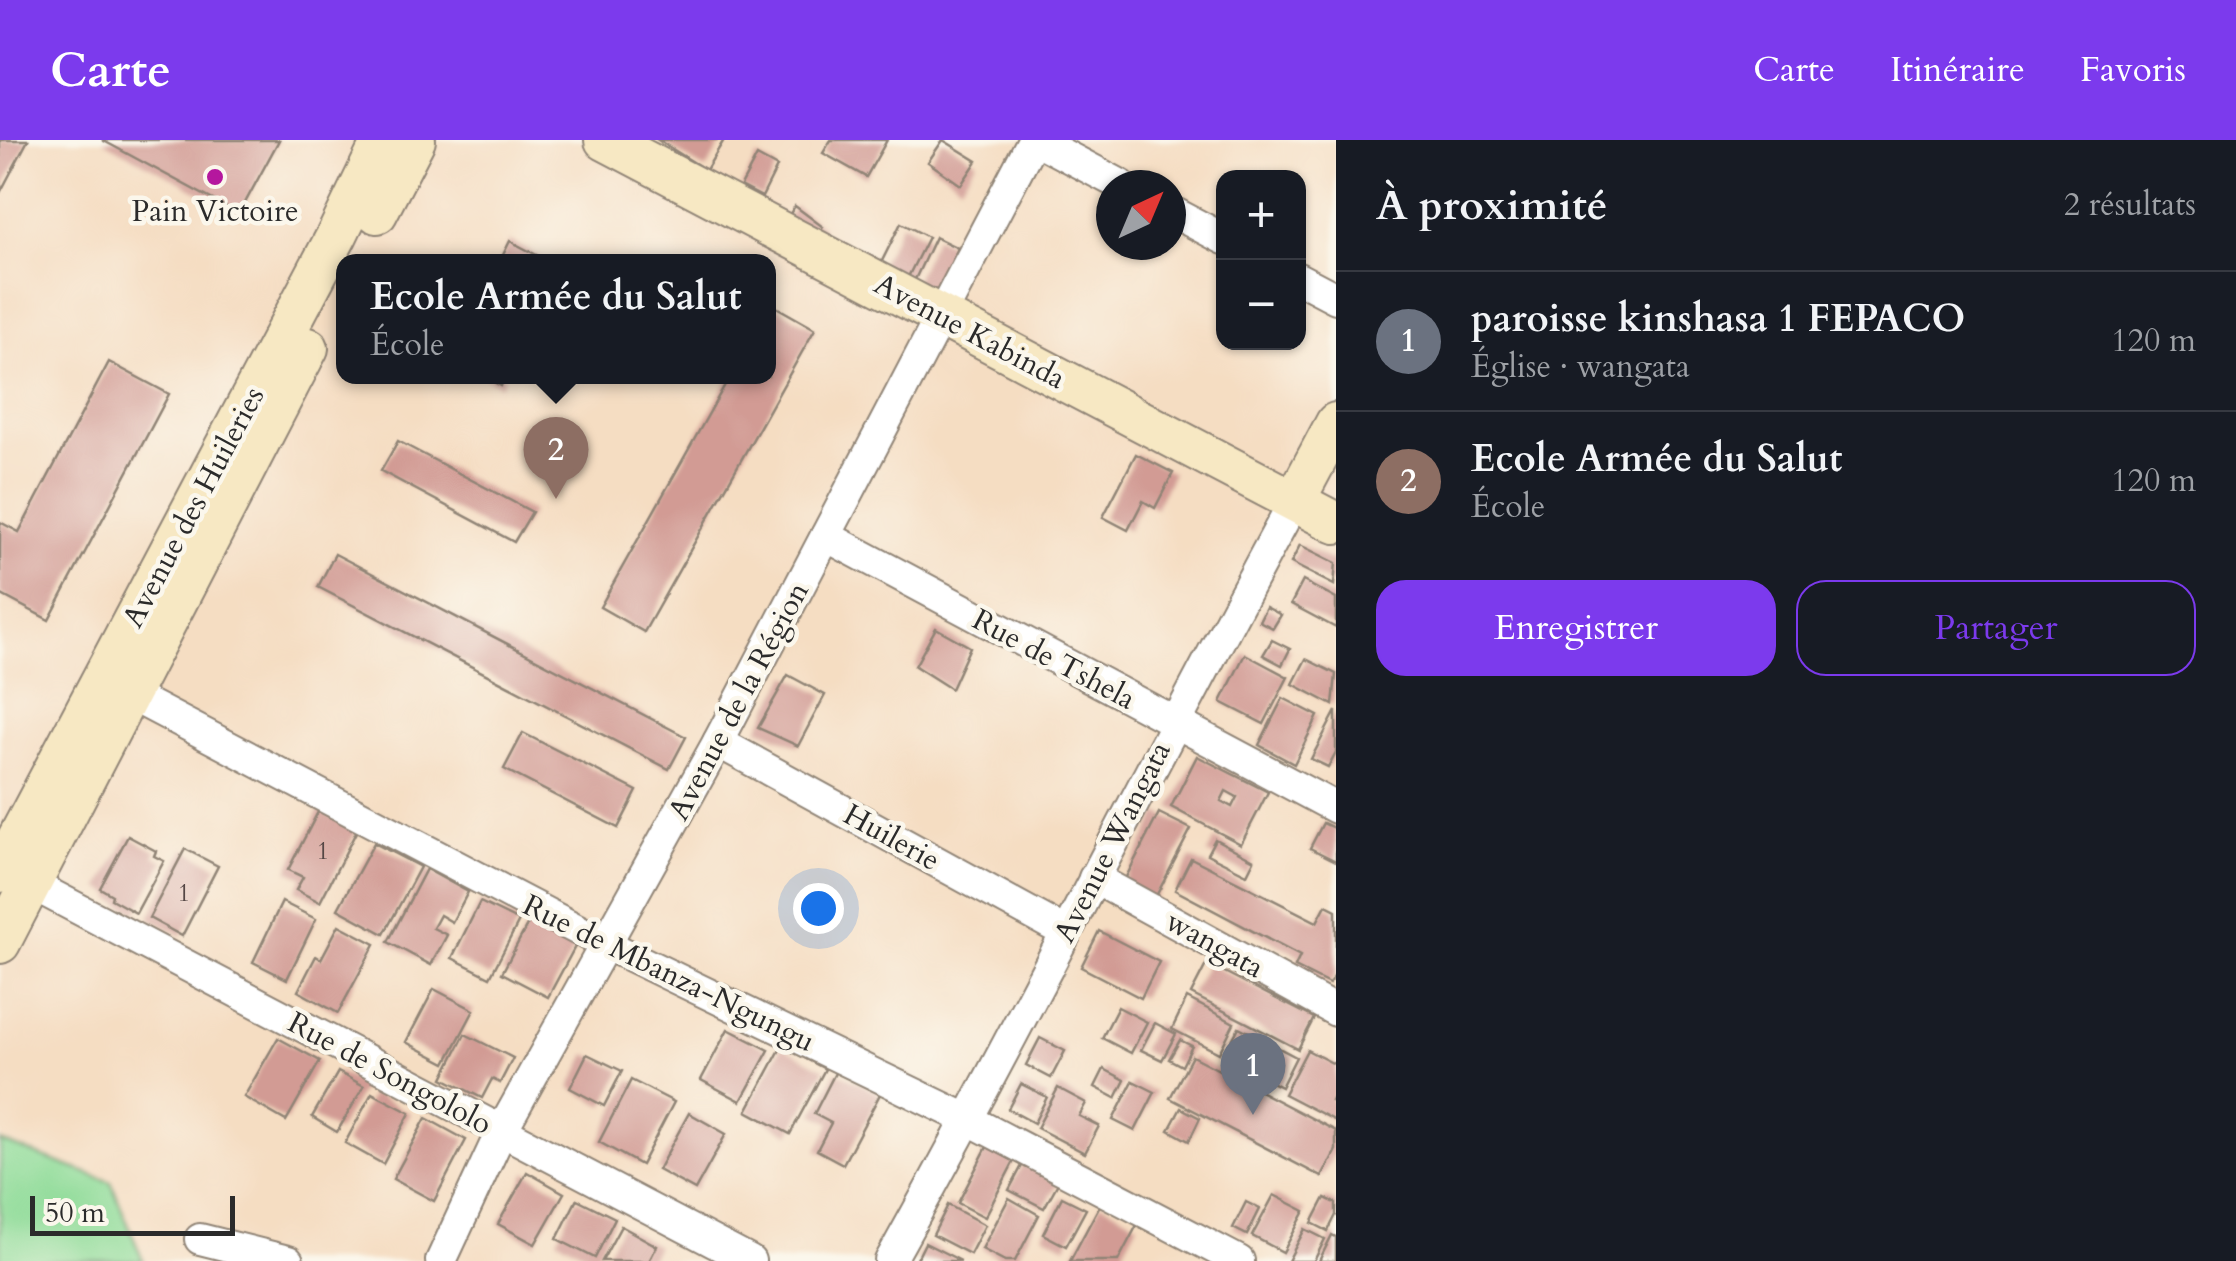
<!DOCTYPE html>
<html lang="fr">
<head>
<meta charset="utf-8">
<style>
	body { margin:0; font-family:Cardo,serif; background:#242831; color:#f1f3f6 }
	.controls { position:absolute; right:30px; top:30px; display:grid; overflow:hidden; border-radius:20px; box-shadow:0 2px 8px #0004 }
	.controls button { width:90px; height:90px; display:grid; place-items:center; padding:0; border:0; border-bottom:2px solid #363941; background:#171b24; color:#f1f3f6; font:50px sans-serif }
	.compass { position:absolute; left:1096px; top:30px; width:90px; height:90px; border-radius:50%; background:#171b24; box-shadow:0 2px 8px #0004; rotate:44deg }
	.scale { position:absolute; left:30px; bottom:25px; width:205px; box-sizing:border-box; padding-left:10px; border:5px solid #2b2b2b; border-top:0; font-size:28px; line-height:35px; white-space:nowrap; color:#2b2b2b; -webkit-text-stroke:8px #fbf7ec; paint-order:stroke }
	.you { position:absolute; left:818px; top:768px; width:35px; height:35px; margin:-25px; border:8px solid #fff; border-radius:50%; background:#1a73e8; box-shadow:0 0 0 15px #1a73e833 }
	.badge { display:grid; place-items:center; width:65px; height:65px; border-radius:50%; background:#7c3aed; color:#fff; font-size:32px; font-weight:700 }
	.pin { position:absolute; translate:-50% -82px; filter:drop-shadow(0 2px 5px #0008) }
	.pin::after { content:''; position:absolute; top:52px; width:35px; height:30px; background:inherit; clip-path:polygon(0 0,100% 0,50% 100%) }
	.popup { position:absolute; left:336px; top:114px; width:440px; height:130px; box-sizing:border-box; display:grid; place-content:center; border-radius:20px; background:#171b24; filter:drop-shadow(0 2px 8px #0005); font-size:32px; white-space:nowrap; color:#9ea1a6 }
	.popup b { font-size:38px; color:#f1f3f6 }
	.popup::after { content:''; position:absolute; left:50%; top:100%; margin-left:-20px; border:20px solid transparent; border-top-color:#171b24 }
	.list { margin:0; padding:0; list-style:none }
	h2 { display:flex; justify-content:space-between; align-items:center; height:130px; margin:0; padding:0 40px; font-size:42px }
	h2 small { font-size:32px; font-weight:400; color:#9ea1a6 }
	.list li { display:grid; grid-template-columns:65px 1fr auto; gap:30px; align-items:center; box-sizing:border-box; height:140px; padding:0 40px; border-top:2px solid #363941 }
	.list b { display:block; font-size:38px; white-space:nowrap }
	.list p { margin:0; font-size:32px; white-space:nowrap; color:#9ea1a6 }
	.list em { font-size:32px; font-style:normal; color:#9ea1a6 }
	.actions { display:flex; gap:20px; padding:30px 40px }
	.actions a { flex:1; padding:22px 0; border:2px solid #7c3aed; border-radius:30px; text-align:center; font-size:35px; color:#7c3aed }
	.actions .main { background:#7c3aed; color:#fff }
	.map { position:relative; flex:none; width:1336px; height:1121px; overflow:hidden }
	header { display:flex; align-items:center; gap:60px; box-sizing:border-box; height:140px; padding:0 50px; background:#7c3aed; color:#fff }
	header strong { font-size:48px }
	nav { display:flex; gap:55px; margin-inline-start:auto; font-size:35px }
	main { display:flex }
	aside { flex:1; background:#171b24 }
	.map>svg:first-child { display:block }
	.green { fill:#8edb98; stroke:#5c8362; stroke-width:2.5 }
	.building { fill:#d29b94; fill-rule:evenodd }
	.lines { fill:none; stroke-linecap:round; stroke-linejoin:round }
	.street-casing { stroke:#908476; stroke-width:34 }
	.secondary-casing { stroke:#908476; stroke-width:44 }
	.street { stroke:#fff; stroke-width:30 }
	.secondary { stroke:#f7e8c3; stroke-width:40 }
	.poi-dot { fill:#b5179e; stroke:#fbf7ec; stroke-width:4 }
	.labels { text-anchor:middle; stroke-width:9; stroke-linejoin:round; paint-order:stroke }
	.number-label { font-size:25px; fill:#554745 }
	.poi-label { font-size:30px; fill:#2b2b2b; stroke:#fbf7ec }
	.street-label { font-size:30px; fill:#2b2b2b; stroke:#fbf7ec }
</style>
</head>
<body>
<header>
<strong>Carte</strong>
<nav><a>Carte</a><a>Itinéraire</a><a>Favoris</a></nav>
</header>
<main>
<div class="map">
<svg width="1336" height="1121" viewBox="0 0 1336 1121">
	<rect width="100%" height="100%" fill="#fbf7ec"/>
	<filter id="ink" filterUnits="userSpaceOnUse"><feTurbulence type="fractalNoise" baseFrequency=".01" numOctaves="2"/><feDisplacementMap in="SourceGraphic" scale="20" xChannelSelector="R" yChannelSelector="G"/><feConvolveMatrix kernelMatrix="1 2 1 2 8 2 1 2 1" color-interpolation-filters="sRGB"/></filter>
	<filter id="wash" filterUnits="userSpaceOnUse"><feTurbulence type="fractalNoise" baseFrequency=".0048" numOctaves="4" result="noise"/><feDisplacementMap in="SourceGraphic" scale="40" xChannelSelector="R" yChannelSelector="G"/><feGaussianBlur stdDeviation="2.25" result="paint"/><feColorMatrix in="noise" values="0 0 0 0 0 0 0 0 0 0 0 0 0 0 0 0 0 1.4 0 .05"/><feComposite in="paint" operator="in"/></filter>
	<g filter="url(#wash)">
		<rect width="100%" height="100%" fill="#f5ddc2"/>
		<path class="green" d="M0 1001 111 1042 143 1121H0Z"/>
		<g id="blocks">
			<g class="building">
				<path d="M0 0H28L0 53Z"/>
				<path d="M102 0H279L239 74Z"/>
				<path d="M658 0H724L706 30Z"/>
				<path d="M831 0H887L866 37 823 13Z"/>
				<path d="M943 0 977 21 961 45 928 22Z"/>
				<path d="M757 16 777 27 762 57 741 46Z"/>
				<path d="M795 66 823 87 813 102 785 81Z"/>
				<path d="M901 83 928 97 906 141 879 127Z"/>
				<path d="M935 97 958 108 934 159 911 148Z"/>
				<path d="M510 101 548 121H500Z"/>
				<path d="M771 164 815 189 644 492 600 467 730 236H768Z"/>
				<path d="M109 222 169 254 49 480 0 454V382L19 392Z"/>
				<path d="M483 236H505L501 246Z"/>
				<path d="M398 301 532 372 514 402 381 331Z"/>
				<path d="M1136 314 1173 333 1155 368 1143 361 1128 390 1103 377Z"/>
				<path d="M1300 405 1336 423 1334 445 1291 423Z"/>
				<path d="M335 414 686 597 669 629 318 447Z"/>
				<path d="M1303 441 1336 459V488L1291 464Z"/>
				<path d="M1266 467 1281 475 1273 488 1259 481Z"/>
				<path d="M936 488 970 507 951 549 915 526Z"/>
				<path d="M1272 500 1290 509 1282 525 1263 515Z"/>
				<path d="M1245 514 1288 537 1264 584 1221 562Z"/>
				<path d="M1306 519 1336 534 1333 565 1293 544Z"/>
				<path d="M788 535 825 555 798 606 758 588Z"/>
				<path d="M1283 558 1318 576 1294 624 1259 605Z"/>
				<path d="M1336 571V612L1328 627 1311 619Z"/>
				<path d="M523 593 637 651 618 688 504 629Z"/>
				<path d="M1197 616 1268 652 1241 704 1171 667ZM1226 651 1237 657 1232 667 1221 661Z"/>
				<path d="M319 670 357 690 320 762 296 750 303 737 288 730Z"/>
				<path d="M1159 673 1191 689 1154 760 1123 743Z"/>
				<path d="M1323 683 1336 689V721L1310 708Z"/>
				<path d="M128 696 156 711 154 716 164 721 136 773 111 759 112 755 100 748Z"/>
				<path d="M1215 699 1254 720 1247 734 1207 714Z"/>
				<path d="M374 703 420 727 384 794 338 769Z"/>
				<path d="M185 709 218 726 182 796 149 778Z"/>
				<path d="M1191 718 1317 782 1326 765 1336 770V834L1329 844 1295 827 1300 816 1175 750Z"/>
				<path d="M426 729 468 752 452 782 440 775 433 788 447 795 431 825 388 802Z"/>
				<path d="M282 762 316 779 287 839 253 822Z"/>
				<path d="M480 762 519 781 490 837 452 818Z"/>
				<path d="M532 776 578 801 548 857 502 833Z"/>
				<path d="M339 785 375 804 338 873 298 851 316 816 321 819Z"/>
				<path d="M1099 791 1159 822 1141 858 1081 827Z"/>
				<path d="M1207 823 1314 878 1298 909 1191 854Z"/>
				<path d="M434 849 474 870 446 923 406 902Z"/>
				<path d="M1187 858 1234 883 1219 913 1172 889Z"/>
				<path d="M1118 867 1147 882 1131 913 1102 898Z"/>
				<path d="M1155 883 1176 894 1162 920 1141 910Z"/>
				<path d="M1239 887 1296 917 1281 947 1223 917Z"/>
				<path d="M728 889 769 910 741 961 701 940Z"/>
				<path d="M465 894 513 918 500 943 492 939 482 958 443 938Z"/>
				<path d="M278 898 320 921 286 981 244 957Z"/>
				<path d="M1040 898 1065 911 1051 938 1026 925Z"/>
				<path d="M1180 900 1192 906 1182 926 1169 919Z"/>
				<path d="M782 906 825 929 790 994 747 971Z"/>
				<path d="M1307 910 1336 925V951L1331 961 1336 963V981L1284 954Z"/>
				<path d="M587 914 622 931 604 966 570 948Z"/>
				<path d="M1192 916 1336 991V1010L1322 1037 1170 958Z"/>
				<path d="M1104 929 1125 940 1116 958 1095 947Z"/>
				<path d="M836 931 880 954 843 1024 817 1010 831 983 814 974Z"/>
				<path d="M338 932 364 946 337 992 312 977Z"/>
				<path d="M631 940 674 962 641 1025 599 1002Z"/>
				<path d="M1133 941 1155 952 1135 991 1113 980Z"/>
				<path d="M1021 944 1047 957 1034 983 1008 969Z"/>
				<path d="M1058 948 1086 963 1079 976 1099 986 1085 1013 1037 988Z"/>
				<path d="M372 953 410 973 383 1024 345 1003Z"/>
				<path d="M1181 968 1200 978 1189 1001 1169 990Z"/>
				<path d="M689 973 726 994 695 1050 658 1030Z"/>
				<path d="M426 978 466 1000 434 1061 393 1039Z"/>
				<path d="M987 1007 1014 1021 985 1077 958 1063Z"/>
				<path d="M1023 1024 1058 1043 1044 1068 1009 1050Z"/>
				<path d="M527 1032 564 1053 535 1104 498 1084Z"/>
				<path d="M1274 1055 1305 1071 1283 1112 1252 1096Z"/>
				<path d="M1062 1057 1086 1069 1066 1106 1043 1094Z"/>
				<path d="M1009 1058 1039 1075 1015 1121H1005L982 1109Z"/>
				<path d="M1325 1058 1336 1063V1075L1328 1091 1312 1083Z"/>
				<path d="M577 1059 615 1078 595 1118 557 1099Z"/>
				<path d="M1246 1062 1260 1069 1247 1095 1233 1088Z"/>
				<path d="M1101 1063 1138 1083 1118 1121H1070Z"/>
				<path d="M948 1065 985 1085 970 1114 933 1095Z"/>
				<path d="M621 1086 657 1106 649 1121H602Z"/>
				<path d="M1305 1089 1325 1099 1314 1121H1288Z"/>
				<path d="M1332 1095 1336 1097V1121H1319Z"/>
				<path d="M925 1103 961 1121H916Z"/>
			</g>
		</g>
	</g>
	<g filter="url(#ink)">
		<use href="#blocks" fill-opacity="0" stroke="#908476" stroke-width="2.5"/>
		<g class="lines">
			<g class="street-casing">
				<g id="street">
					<path d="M1036 0 1121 45"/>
					<path d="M1171 71 1224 99"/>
					<path d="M1298 138 1336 158"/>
					<path d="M826 396 1336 668"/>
					<path d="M113 546 605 804 969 980 1239 1121"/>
					<path d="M718 602 1065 792"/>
					<path d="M1094 738 1336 871"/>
					<path d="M31 744 750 1121"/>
					<path d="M200 1099 288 1121"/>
					<path d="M441 1121 501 992 718 602 1033 0"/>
					<path d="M890 1121C1030 870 1157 612 1295 360"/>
				</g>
			</g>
			<g class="secondary-casing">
				<g id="secondary">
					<path d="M605 0 1336 383"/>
					<path d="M377 73 415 0"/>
					<path d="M1295 360 1336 283"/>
					<path d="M0 732 337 95 383 0"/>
					<path d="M0 803 308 208"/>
				</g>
			</g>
			<use href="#street" class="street"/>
			<use href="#secondary" class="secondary"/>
		</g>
	</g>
	<circle class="poi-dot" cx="215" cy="37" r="10"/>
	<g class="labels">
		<g class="number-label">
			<text x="323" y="719">1</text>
			<text x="184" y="761">1</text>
		</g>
		<g class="poi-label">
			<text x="215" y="81">Pain Victoire</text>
		</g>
		<g class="street-label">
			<text transform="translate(970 191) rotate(28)" y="10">Avenue Kabinda</text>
			<text transform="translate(193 367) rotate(-62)" y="10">Avenue des Huileries</text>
			<text transform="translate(1054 519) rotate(28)" y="10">Rue de Tshela</text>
			<text transform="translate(738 561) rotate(-62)" y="10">Avenue de la Région</text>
			<text transform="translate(892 697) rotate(29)" y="10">Huilerie</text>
			<text transform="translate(1112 702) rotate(-63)" y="10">Avenue Wangata</text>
			<text transform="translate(1215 804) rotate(29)" y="10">wangata</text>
			<text transform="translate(669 833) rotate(26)" y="10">Rue de Mbanza-Ngungu</text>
			<text transform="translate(390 933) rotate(28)" y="10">Rue de Songololo</text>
		</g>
	</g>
</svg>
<div class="controls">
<button>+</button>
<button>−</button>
</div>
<svg class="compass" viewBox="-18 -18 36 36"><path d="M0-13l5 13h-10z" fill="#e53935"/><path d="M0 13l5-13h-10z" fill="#9ea1a6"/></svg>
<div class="scale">50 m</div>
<div class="you"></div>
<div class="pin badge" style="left:1253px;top:975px;background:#6b7280">1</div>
<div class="pin badge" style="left:556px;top:359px;background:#8d6e63">2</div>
<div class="popup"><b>Ecole Armée du Salut</b>École</div>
</div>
<aside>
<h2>À proximité<small>2 résultats</small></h2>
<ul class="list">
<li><span class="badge" style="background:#6b7280">1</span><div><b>paroisse kinshasa 1 FEPACO</b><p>Église · wangata</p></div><em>120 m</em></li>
<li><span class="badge" style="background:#8d6e63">2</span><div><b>Ecole Armée du Salut</b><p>École</p></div><em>120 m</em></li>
</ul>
<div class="actions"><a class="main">Enregistrer</a><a>Partager</a></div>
</aside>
</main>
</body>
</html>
